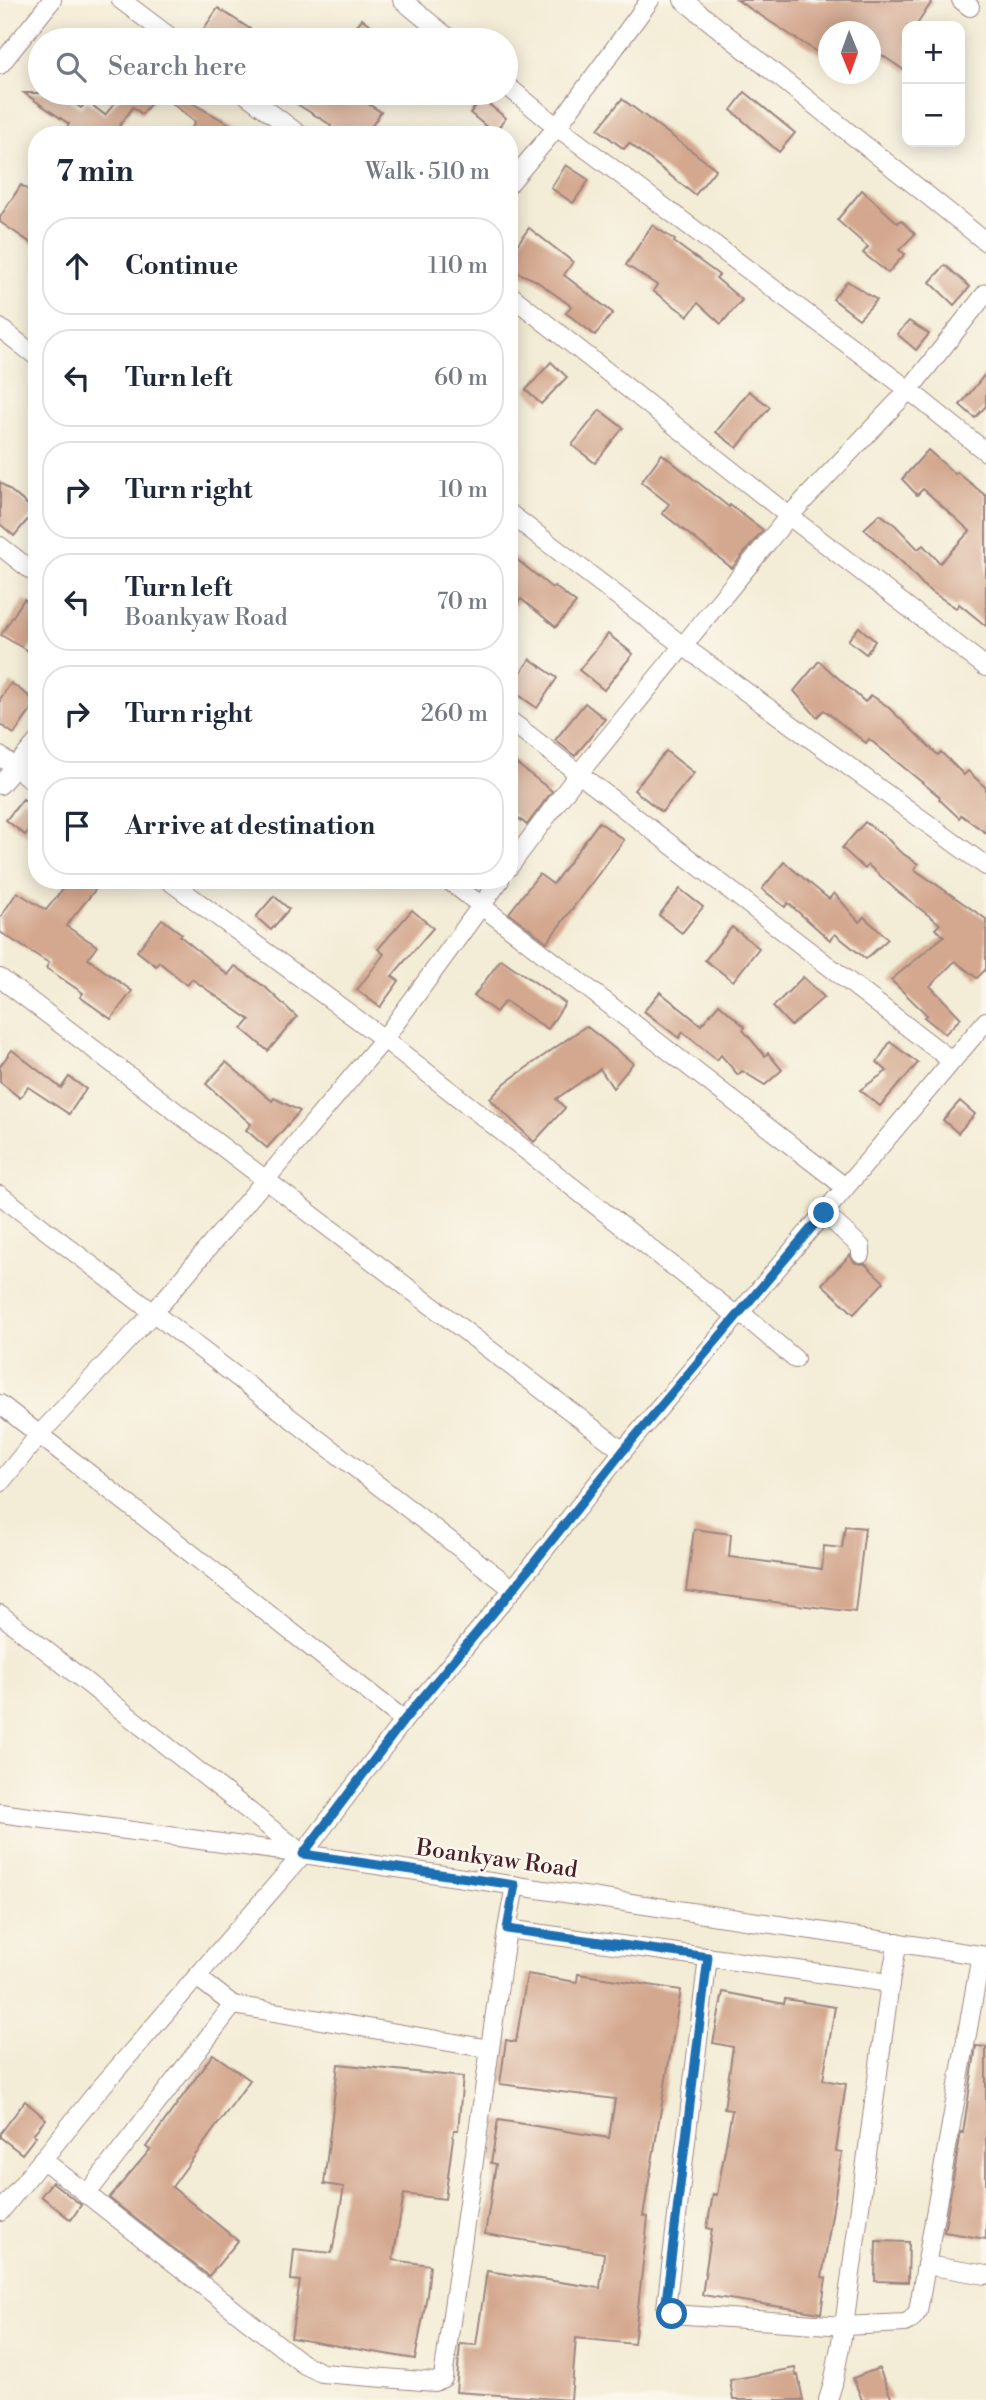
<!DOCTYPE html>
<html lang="en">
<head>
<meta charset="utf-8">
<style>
	body { margin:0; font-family:"Libre Bodoni",serif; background:#f6f6f7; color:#1f2937 }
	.controls { position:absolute; right:21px; top:21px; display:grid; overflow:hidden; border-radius:14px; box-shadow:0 4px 18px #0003 }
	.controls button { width:63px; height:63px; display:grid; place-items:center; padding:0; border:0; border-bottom:2px solid #e0e1e3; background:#fff; color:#1f2937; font:35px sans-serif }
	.compass { position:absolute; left:818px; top:21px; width:63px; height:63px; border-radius:50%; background:#fff; box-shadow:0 4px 18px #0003; rotate:179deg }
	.stop { position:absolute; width:21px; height:21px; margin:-16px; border:5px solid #1f6fb2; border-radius:50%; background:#fff }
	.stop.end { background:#1f6fb2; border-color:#fff; box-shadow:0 2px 7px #0008 }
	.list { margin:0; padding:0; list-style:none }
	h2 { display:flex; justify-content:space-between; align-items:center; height:91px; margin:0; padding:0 28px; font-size:30px }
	h2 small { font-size:23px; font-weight:400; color:#747a83 }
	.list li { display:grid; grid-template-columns:46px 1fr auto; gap:21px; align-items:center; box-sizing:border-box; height:98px; margin:0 14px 14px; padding:0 14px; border:2px solid #e0e1e3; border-radius:28px }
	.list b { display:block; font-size:26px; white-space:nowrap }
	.list p { margin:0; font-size:23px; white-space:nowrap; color:#747a83 }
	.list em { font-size:23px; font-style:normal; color:#747a83 }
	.icon { flex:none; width:38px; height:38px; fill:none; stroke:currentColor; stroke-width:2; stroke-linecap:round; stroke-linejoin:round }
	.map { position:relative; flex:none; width:986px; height:2400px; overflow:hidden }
	.search { position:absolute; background:#fff; box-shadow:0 4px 18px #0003; left:28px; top:28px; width:490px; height:77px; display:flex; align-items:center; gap:18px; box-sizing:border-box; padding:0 24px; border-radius:38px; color:#747a83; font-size:26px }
	.panel { position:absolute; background:#fff; box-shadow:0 4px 18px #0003; left:28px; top:126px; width:490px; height:763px; border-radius:28px }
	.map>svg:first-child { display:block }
	.building { fill:#d4a88f }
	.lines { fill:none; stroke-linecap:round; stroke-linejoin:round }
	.minor-casing { stroke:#9e8680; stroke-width:20 }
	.minor { stroke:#fff; stroke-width:18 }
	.route { stroke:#1f6fb2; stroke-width:9 }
	.labels { text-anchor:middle; stroke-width:5; stroke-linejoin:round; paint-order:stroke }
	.street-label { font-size:23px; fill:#4a1f2b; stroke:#fbf7ec }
</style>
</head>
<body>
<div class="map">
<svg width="986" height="2400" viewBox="0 0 986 2400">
	<rect width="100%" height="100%" fill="#fbf7ec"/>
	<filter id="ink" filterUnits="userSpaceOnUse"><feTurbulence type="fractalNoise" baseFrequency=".0143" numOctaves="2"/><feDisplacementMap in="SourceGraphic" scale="14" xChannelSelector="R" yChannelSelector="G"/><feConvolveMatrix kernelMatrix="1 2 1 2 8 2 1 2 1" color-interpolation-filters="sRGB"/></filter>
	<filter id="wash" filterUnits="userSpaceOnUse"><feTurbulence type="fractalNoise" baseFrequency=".00686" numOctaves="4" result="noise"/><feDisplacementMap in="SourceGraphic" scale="28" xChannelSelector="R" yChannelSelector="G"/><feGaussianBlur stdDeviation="1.57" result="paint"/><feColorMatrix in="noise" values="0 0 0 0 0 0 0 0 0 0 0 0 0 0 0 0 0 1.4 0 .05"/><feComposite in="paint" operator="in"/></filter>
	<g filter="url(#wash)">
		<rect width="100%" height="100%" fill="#f3ecd6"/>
		<g id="blocks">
			<g class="building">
				<path d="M737 0H933L916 26H907V72L871 48V32H829V60Z"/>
				<path d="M218 8 267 40H196Z"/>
				<path d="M362 19 391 40H346Z"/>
				<path d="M745 92 795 133 779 152 731 110Z"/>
				<path d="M24 93H59L81 108 87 101 105 115 120 97 115 93H159L142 114 133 107 113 135H61L69 124Z"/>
				<path d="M173 93H174L249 135H188L195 122 168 100Z"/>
				<path d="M279 93H351L381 112 366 135H342L330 127 331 125Z"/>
				<path d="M482 99 506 118 494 133 470 113Z"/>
				<path d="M622 99 716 169 695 195 629 143 624 149 598 129Z"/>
				<path d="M566 165 589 180 573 203 551 188Z"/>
				<path d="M21 185 37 196V247L0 222V217Z"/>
				<path d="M862 190 898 223 901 220 915 234 899 250 905 254 888 273 863 253 868 247 837 220Z"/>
				<path d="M652 225 675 240 674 242 719 275 716 278 742 300 721 324 698 303 688 316 653 291 657 285 626 265Z"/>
				<path d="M529 228 573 262 564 275 613 313 595 335 566 313 571 306 535 280 509 269V256Z"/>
				<path d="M945 265 970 287 954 305 930 282Z"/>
				<path d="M847 281 877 300 859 319 833 299Z"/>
				<path d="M909 321 929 334 916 350 897 334Z"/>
				<path d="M551 362 567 377 541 404 526 390Z"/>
				<path d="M986 373V406L975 418 960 405Z"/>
				<path d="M749 391 770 407 737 448 716 432Z"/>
				<path d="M600 410 623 428 595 463 572 445Z"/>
				<path d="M928 450 955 474 957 472 986 496V626L959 604 956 608 926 588 903 563 864 529 880 514 895 525 918 549 923 545 940 563 970 531 923 489 917 495 902 479Z"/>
				<path d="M662 454 729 507 730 505 763 530 732 568 662 513 669 504 641 482Z"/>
				<path d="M0 482 35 511 14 536 0 524Z"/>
				<path d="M509 553 552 588 554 586 576 603 556 627 521 599 509 613Z"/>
				<path d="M24 599 37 608V636L28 651 1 635Z"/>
				<path d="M859 627 875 641 866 654 848 640Z"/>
				<path d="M608 634 633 654 604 690 579 670Z"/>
				<path d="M530 659 557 678 537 708 510 689Z"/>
				<path d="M819 661 865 702 871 695 887 706 938 755 941 752 964 775 968 771 986 788V833L961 815 959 818 939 799 940 797 869 739 866 743 824 710 817 717 794 691Z"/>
				<path d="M11 683 37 702 14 734 0 724V699Z"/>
				<path d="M585 703 605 719 575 756 555 740Z"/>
				<path d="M666 751 694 773 662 812 634 790Z"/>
				<path d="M509 758 552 791 527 825 509 811Z"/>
				<path d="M23 799 37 811V821L25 835 6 820Z"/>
				<path d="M599 822 624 840 547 942 509 913 539 874 553 884Z"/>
				<path d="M865 822 888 839 899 851 918 864 914 869 986 919V969L977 978 955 961 930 986 961 1018 945 1034 924 1017 927 1015 891 980 944 936 935 929 940 924 897 891 868 865 865 869 842 848Z"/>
				<path d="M784 862 829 899 834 893 859 922 864 917 888 939 866 959 835 934 830 940 788 903 785 907 762 889Z"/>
				<path d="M70 880H103L66 926 97 946 88 959 132 991 111 1019 80 997 83 993 46 968 49 963 0 932V918L17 892 46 910Z"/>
				<path d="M680 889 703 907 682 933 659 915Z"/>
				<path d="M274 896 289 909 271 930 256 917Z"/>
				<path d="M412 910 433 928 392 976 399 981 380 1007 357 990 384 954 378 949Z"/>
				<path d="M162 919 182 934 180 936 228 975 235 966 265 987 297 1017 268 1051 242 1029 250 1020 192 979 187 985 159 962 156 966 137 951Z"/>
				<path d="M732 927 759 948 733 981 705 960Z"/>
				<path d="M501 959 565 1003 548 1029 505 1001 496 1012 474 996Z"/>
				<path d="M803 977 824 997 791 1026 773 1007Z"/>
				<path d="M660 992 701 1025 719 1004 745 1027 743 1030 765 1056 768 1053 782 1070 765 1085 742 1071 738 1075 721 1055 717 1060 683 1032 679 1038 644 1011Z"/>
				<path d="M586 1026 633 1063 613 1088 600 1069 556 1099 565 1108 534 1142 490 1099 505 1083Z"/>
				<path d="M890 1042 918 1063 880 1106 860 1090 887 1071 877 1062Z"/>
				<path d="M12 1050 61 1088 69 1077 86 1089 69 1114 28 1087 20 1098 0 1082V1066Z"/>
				<path d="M226 1062 272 1101 274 1098 300 1111 267 1148 246 1130 251 1124 206 1084Z"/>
				<path d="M960 1101 975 1114 958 1133 943 1120Z"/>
				<path d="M850 1255 855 1263 865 1264 884 1282 854 1314 822 1284Z"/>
				<path d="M845 1526 865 1528 855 1612 686 1591 694 1529 731 1534 729 1557 822 1569 824 1546 842 1548Z"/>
				<path d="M527 1974 577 1982 578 1974 681 1990 643 2216 648 2217 634 2344 576 2338 571 2400 456 2392 460 2344 476 2345 487 2271 600 2288 604 2253 485 2234 496 2164 491 2163 498 2120 609 2138 615 2099 500 2084 506 2040 516 2042Z"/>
				<path d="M723 1992 784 2004 785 1999 835 2007 823 2080 846 2084 836 2151 842 2152 822 2277 826 2278 821 2313 702 2295 712 2229 707 2228 713 2194 717 2195 732 2110 724 2109 733 2047 713 2043Z"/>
				<path d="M976 2046 986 2047V2239L944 2232 961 2132 963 2133Z"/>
				<path d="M213 2054 250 2080 172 2187 238 2241 209 2276 109 2198 150 2150 146 2147Z"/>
				<path d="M338 2064 463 2077 458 2130H454L445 2199 404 2194 393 2260 430 2265 427 2295 415 2359 291 2338 300 2281 291 2280 294 2249 332 2253 344 2187 324 2184Z"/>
				<path d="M25 2101 46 2119 33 2134 36 2136 22 2154 0 2137V2134Z"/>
				<path d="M52 2182 81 2205 71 2220 41 2196Z"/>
				<path d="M876 2241 909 2242 908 2282 875 2281Z"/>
				<path d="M795 2368 796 2376 798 2375 803 2400H733L730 2380Z"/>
				<path d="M879 2368 892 2400H862L853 2378Z"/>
			</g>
		</g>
	</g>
	<g filter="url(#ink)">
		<use href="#blocks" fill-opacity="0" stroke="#9e8680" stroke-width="2"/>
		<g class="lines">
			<g class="minor-casing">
				<g id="minor">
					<path d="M121 0 174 40"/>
					<path d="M402 0 451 40"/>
					<path d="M683 0 986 242"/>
					<path d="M961 0 970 7"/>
					<path d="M0 65 52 0"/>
					<path d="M506 85 557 127 909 390 986 452"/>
					<path d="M244 93 300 135"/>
					<path d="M509 184 557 127 650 0"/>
					<path d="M509 294 789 516 986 667"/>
					<path d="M0 328 37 357"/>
					<path d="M509 513 683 646 986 866"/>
					<path d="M0 546 37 575"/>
					<path d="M509 720 952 1061"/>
					<path d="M0 756 37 784"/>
					<path d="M0 785 37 742"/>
					<path d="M509 867 580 772 789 516 909 390 986 293"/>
					<path d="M168 880 384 1039 738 1317"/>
					<path d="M448 880 845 1187"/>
					<path d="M0 978 623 1451"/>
					<path d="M0 1195 513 1589"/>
					<path d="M824 1213 861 1247V1254"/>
					<path d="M741 1313 795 1359"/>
					<path d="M0 1404 404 1720"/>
					<path d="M0 1483 39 1435 154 1312 384 1039 500 880"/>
					<path d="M0 1614 303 1854"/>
					<path d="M0 1813 303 1854 986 1956"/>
					<path d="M507 1929 515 1885"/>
					<path d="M708 1957 666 2308 672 2314 844 2326 905 2323 911 2320 918 2311 981 1955"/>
					<path d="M197 1977 233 2005"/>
					<path d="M42 2159 303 2364 322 2373 435 2382 443 2378 507 1929 890 1983"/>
					<path d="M86 2195 233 2005 490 2049"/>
					<path d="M0 2212 97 2092 303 1854 404 1720 513 1589 623 1451 986 1021"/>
					<path d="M926 2265 986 2275"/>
					<path d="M828 2400 833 2384 844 2326 890 1983 898 1942"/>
				</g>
			</g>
			<use href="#minor" class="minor"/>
		</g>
	</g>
	<g class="lines" filter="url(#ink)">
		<path class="route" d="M672 2314 666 2308V2301L708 1957 507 1929 515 1885 303 1854 404 1720 513 1589 623 1451 824 1213"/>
	</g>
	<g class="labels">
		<g class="street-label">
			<text transform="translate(497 1858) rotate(8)" y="8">Boankyaw Road</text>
		</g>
	</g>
</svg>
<div class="controls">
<button>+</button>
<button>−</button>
</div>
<svg class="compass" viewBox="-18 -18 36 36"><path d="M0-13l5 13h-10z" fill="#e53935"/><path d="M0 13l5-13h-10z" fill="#747a83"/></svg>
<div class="stop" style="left:672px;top:2314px"></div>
<div class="stop end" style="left:824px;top:1213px"></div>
<div class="search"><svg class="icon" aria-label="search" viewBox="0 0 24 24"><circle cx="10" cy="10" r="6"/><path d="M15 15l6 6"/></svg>Search here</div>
<section class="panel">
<h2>7 min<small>Walk · 510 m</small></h2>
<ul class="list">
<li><svg class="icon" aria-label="ahead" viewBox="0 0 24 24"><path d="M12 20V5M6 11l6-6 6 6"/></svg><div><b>Continue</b></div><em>110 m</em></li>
<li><svg class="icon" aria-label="left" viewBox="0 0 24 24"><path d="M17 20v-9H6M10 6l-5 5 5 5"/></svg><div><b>Turn left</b></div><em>60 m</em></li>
<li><svg class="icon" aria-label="right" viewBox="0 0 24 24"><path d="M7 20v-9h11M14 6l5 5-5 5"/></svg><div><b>Turn right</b></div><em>10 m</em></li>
<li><svg class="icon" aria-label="left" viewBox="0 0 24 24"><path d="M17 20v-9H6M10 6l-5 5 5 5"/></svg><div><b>Turn left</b><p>Boankyaw Road</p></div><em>70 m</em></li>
<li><svg class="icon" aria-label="right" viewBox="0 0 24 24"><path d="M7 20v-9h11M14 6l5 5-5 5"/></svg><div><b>Turn right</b></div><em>260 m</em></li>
<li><svg class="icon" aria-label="arrive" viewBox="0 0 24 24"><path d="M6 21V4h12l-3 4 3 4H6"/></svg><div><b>Arrive at destination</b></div></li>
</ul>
</section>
</div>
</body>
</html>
